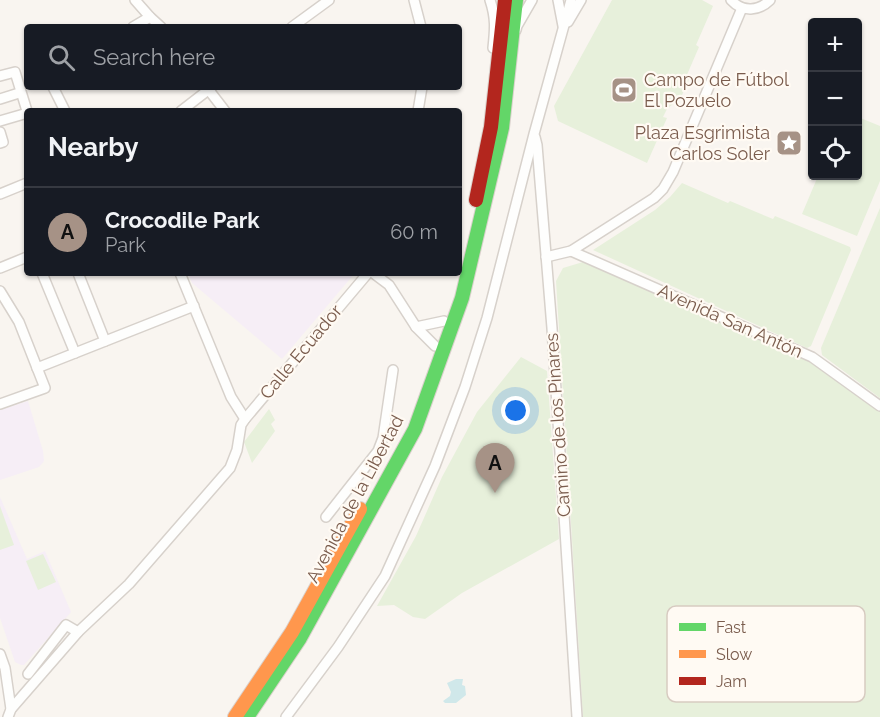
<!DOCTYPE html>
<html lang="en">
<head>
<meta charset="utf-8">
<style>
	body { margin:0; font-family:Raleway,sans-serif; background:#20242c; color:#f1f3f6 }
	.controls { position:absolute; right:18px; top:18px; display:grid; overflow:hidden; border-radius:6px; box-shadow:0 2px 4px #0004 }
	.controls button { width:54px; height:54px; display:grid; place-items:center; padding:0; border:0; border-bottom:2px solid #363941; background:#171b24; color:#f1f3f6; font:30px sans-serif }
	.you { position:absolute; left:516px; top:411px; width:21px; height:21px; margin:-15px; border:4px solid #fff; border-radius:50%; background:#1a73e8; box-shadow:0 0 0 9px #1a73e833 }
	.badge { display:grid; place-items:center; width:39px; height:39px; border-radius:50%; background:#a69286; color:#111; font-size:20px; font-weight:700 }
	.pin { position:absolute; translate:-50% -50px; filter:drop-shadow(0 2px 3px #0008) }
	.pin::after { content:''; position:absolute; top:32px; width:21px; height:18px; background:inherit; clip-path:polygon(0 0,100% 0,50% 100%) }
	.list { margin:0; padding:0; list-style:none }
	h2 { display:flex; justify-content:space-between; align-items:center; height:78px; margin:0; padding:0 24px; font-size:26px }
	h2 small { font-size:20px; font-weight:400; color:#9ea1a6 }
	.list li { display:grid; grid-template-columns:39px 1fr auto; gap:18px; align-items:center; box-sizing:border-box; height:90px; padding:0 24px; border-top:2px solid #363941 }
	.list b { display:block; font-size:22px; white-space:nowrap }
	.list p { margin:0; font-size:20px; white-space:nowrap; color:#9ea1a6 }
	.list em { font-size:20px; font-style:normal; color:#9ea1a6 }
	.icon { flex:none; width:33px; height:33px; fill:none; stroke:currentColor; stroke-width:2; stroke-linecap:round; stroke-linejoin:round }
	.map { position:relative; flex:none; width:880px; height:717px; overflow:hidden }
	.search { position:absolute; background:#171b24; box-shadow:0 2px 4px #0004; left:24px; top:24px; width:438px; height:66px; display:flex; align-items:center; gap:15px; box-sizing:border-box; padding:0 21px; border-radius:6px; color:#9ea1a6; font-size:22px }
	.panel { position:absolute; background:#171b24; box-shadow:0 2px 4px #0004; left:24px; top:108px; width:438px; height:168px; border-radius:6px }
	.map>svg:first-child { display:block }
	.education { fill:#f6eef6 }
	.green { fill:#e7f0db }
	.water { fill:#d0e8ea }
	.lines { fill:none; stroke-linecap:round; stroke-linejoin:round }
	.street-casing { stroke:#d7d1cb; stroke-width:12 }
	.fast-casing { stroke:#dad1cc; stroke-width:16 }
	.slow-casing { stroke:#dad1cc; stroke-width:16 }
	.jam-casing { stroke:#dad1cc; stroke-width:16 }
	.street { stroke:#fefefd; stroke-width:9 }
	.fast { stroke:#63d668; stroke-width:14 }
	.slow { stroke:#ff974d; stroke-width:14 }
	.jam { stroke:#b3261e; stroke-width:14 }
	.labels { text-anchor:middle; stroke-width:4.5; stroke-linejoin:round; paint-order:stroke }
	.poi-label { font-size:18px; fill:#7a5c4d; stroke:#fffaf3; text-anchor:start }
	.street-label { font-size:18px; fill:#7a5c4d; stroke:#fffaf3 }
	.key { fill:#fffaf3; stroke:#d7cbc1; stroke-width:1.5 }
	.key-label { font-size:16px; fill:#7a5c4d }
</style>
</head>
<body>
<div class="map">
<svg width="880" height="717" viewBox="0 0 880 717">
	<rect width="100%" height="100%" fill="#f9f5f0"/>
	<g class="education">
		<path d="M188 273H355L282 359 192 283Z"/>
		<path d="M28 401 43 451 44 461 39 467 0 480V410Z"/>
		<path d="M0 497 27 559 45 551 71 612 24 665H21L15 662 0 618Z"/>
	</g>
	<g class="green">
		<path d="M612 0H702L713 6 696 45 699 47 686 77 689 79 679 102 674 100 673 104 667 109 663 117 667 118 647 163 558 121 554 106Z"/>
		<path d="M858 117 880 126V181L857 236 802 214 818 176H858Z"/>
		<path d="M682 183 728 203 730 201 773 219 775 216 850 247 851 250 811 346 807 348 593 250 655 210 670 197Z"/>
		<path d="M880 208V398L822 355 821 348Z"/>
		<path d="M583 262 808 359 880 412V717H583L556 281 563 268Z"/>
		<path d="M521 357 547 371 559 539 462 593 425 619 413 617 394 605 377 606 416 536 442 477 477 412Z"/>
		<path d="M269 409 275 420 271 424 275 431 252 463 244 442Z"/>
		<path d="M0 506 14 545 0 550Z"/>
		<path d="M43 554 56 582 38 590 26 561Z"/>
	</g>
	<path class="water" d="M456 679H463L462 685 465 686 466 695 456 703H445L443 701 450 696 451 692 447 683Z"/>
	<g class="lines">
		<g class="street-casing">
			<g id="street">
				<path d="M135 0 150 17 161 27"/>
				<path d="M414 0 421 27"/>
				<path d="M490 0C496 18 495 29 493 48"/>
				<path d="M558 0 563 26"/>
				<path d="M731 0C743 13 759 11 770 0"/>
				<path d="M568 22 581 0"/>
				<path d="M133 27 150 17"/>
				<path d="M292 27 329 0"/>
				<path d="M516 30 517 26 532 0"/>
				<path d="M0 76 15 72 27 111"/>
				<path d="M53 87 65 111"/>
				<path d="M208 89 225 111"/>
				<path d="M0 99 19 93"/>
				<path d="M181 111 212 87"/>
				<path d="M418 111 422 87"/>
				<path d="M0 121 24 114"/>
				<path d="M0 132 3 142 0 143"/>
				<path d="M535 137 537 145 552 328 577 717"/>
				<path d="M0 194 27 183"/>
				<path d="M571 251 812 357 880 406"/>
				<path d="M546 257 571 251 654 198 663 189 673 172 742 8"/>
				<path d="M0 268 27 257"/>
				<path d="M42 273 75 353"/>
				<path d="M78 273 105 341"/>
				<path d="M180 273 231 397 245 419"/>
				<path d="M373 273 389 285 416 327 435 346"/>
				<path d="M0 291 19 322 45 388 0 404"/>
				<path d="M416 327 444 321"/>
				<path d="M37 368 194 306"/>
				<path d="M326 517 378 451 383 438 393 370"/>
				<path d="M78 632 129 584 230 468 237 450 241 425 245 419 368 273"/>
				<path d="M0 654 5 668 11 709 8 717"/>
				<path d="M11 709 78 632 66 625 28 674"/>
				<path d="M286 717 338 647 385 576 435 466 465 387 487 318 534 134 571 0"/>
			</g>
		</g>
		<g class="fast-casing">
			<path id="fast" d="M247 717 300 638 415 429 462 298 502 128 516 0"/>
		</g>
		<g class="slow-casing">
			<path id="slow" d="M235 717 292 632 360 509"/>
		</g>
		<g class="jam-casing">
			<path id="jam" d="M476 200 491 127 505 0"/>
		</g>
		<use href="#street" class="street"/>
		<use href="#fast" class="fast"/>
		<use href="#slow" class="slow"/>
		<use href="#jam" class="jam"/>
	</g>
	<defs>
		<g id="stadium-square" transform="scale(1.35)"><rect x="-9" y="-9" width="18" height="18" rx="4" fill="#a69286" stroke="#fffaf3"/><path d="M0-5a6.5 5 0 1 0 0 10a6.5 5 0 1 0 0-10ZM-3.5-1.8h7v3.6h-7Z" fill="#fff"/></g>
		<g id="sight-square" transform="scale(1.35)"><rect x="-9" y="-9" width="18" height="18" rx="4" fill="#a69286" stroke="#fffaf3"/><path d="M0-6L1.8-2.2L6-1.7L2.9 1.2L3.7 5.4L0 3.3L-3.7 5.4L-2.9 1.2L-6-1.7L-1.8-2.2Z" fill="#fff"/></g>
	</defs>
	<g fill-rule="evenodd">
		<use href="#stadium-square" x="624" y="90"/>
		<use href="#sight-square" x="789" y="143"/>
	</g>
	<g class="labels">
		<g class="poi-label">
			<text x="644" y="86">Campo de Fútbol<tspan x="644" dy="21">El Pozuelo</tspan></text>
			<text x="770" y="139" text-anchor="end">Plaza Esgrimista<tspan x="770" dy="21">Carlos Soler</tspan></text>
		</g>
		<g class="street-label">
			<text transform="translate(730 321) rotate(24)" y="6">Avenida San Antón</text>
			<text transform="translate(301 352) rotate(-50)" y="6">Calle Ecuador</text>
			<text transform="translate(558 425) rotate(-94)" y="6">Camino de los Pinares</text>
			<text transform="translate(355 499) rotate(-62)" y="6">Avenida de la Libertad</text>
		</g>
	</g>
	<rect x="667" y="606" width="198" height="96" rx="9" class="key"/>
	<rect x="679" y="623" width="27" height="8" fill="#63d668"/>
	<rect x="679" y="650" width="27" height="8" fill="#ff974d"/>
	<rect x="679" y="677" width="27" height="8" fill="#b3261e"/>
	<g class="key-label">
		<text x="716" y="633">Fast</text>
		<text x="716" y="660">Slow</text>
		<text x="716" y="687">Jam</text>
	</g>
</svg>
<div class="controls">
<button>+</button>
<button>−</button>
<button><svg class="icon" aria-label="locate" viewBox="0 0 24 24"><circle cx="12" cy="12" r="6"/><path d="M12 2v4M12 18v4M2 12h4M18 12h4"/></svg></button>
</div>
<div class="you"></div>
<div class="pin badge" style="left:495px;top:493px">A</div>
<div class="search"><svg class="icon" aria-label="search" viewBox="0 0 24 24"><circle cx="10" cy="10" r="6"/><path d="M15 15l6 6"/></svg>Search here</div>
<section class="panel">
<h2>Nearby<small></small></h2>
<ul class="list">
<li><span class="badge">A</span><div><b>Crocodile Park</b><p>Park</p></div><em>60 m</em></li>
</ul>
</section>
</div>
</body>
</html>
